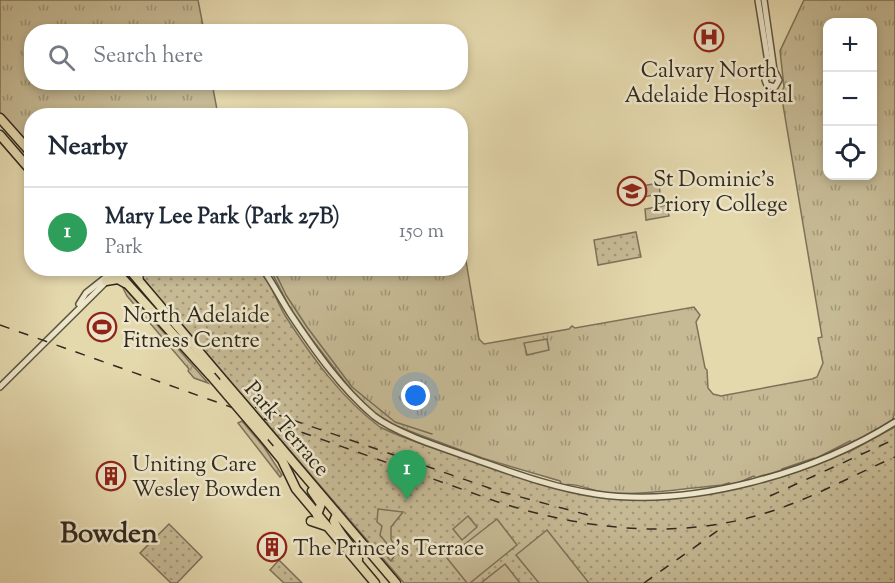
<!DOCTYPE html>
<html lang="en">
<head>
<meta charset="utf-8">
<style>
	body { margin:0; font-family:"Sorts Mill Goudy",serif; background:#f6f6f7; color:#1f2937 }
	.controls { position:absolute; right:18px; top:18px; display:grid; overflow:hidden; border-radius:12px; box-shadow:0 3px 9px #0003 }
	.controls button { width:54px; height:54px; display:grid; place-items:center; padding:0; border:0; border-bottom:2px solid #e0e1e3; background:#fff; color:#1f2937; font:30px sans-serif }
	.you { position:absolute; left:416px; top:396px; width:21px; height:21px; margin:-15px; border:4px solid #fff; border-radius:50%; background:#1a73e8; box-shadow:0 0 0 9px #1a73e833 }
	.badge { display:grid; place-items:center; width:39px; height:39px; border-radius:50%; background:#111827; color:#fff; font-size:20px; font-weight:700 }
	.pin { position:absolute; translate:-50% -50px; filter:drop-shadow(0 2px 3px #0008) }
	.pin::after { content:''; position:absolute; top:32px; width:21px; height:18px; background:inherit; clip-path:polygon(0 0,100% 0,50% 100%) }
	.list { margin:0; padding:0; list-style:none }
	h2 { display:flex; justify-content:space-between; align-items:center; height:78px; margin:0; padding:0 24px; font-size:26px }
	h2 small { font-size:20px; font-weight:400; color:#747a83 }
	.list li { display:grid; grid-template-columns:39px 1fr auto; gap:18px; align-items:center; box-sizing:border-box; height:90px; padding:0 24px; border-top:2px solid #e0e1e3 }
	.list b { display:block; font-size:22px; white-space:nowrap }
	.list p { margin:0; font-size:20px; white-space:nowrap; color:#747a83 }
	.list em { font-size:20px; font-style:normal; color:#747a83 }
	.icon { flex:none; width:33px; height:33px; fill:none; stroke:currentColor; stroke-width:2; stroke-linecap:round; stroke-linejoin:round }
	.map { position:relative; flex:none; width:895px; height:583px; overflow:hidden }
	.search { position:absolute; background:#fff; box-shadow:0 3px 9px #0003; left:24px; top:24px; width:444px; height:66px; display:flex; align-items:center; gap:15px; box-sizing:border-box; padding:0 21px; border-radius:24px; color:#747a83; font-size:22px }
	.panel { position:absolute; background:#fff; box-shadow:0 3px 9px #0003; left:24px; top:108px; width:444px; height:168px; border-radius:24px }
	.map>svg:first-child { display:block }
	.grass { fill:url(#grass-tufts); stroke:#7c725a; stroke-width:1.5; fill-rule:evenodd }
	.park { fill:url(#park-dots); stroke:#7c725a; stroke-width:1.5 }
	.pitch { fill:#c6ba95; stroke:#7c725a; stroke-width:1.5 }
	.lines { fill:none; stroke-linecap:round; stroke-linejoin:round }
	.stream { stroke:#786e56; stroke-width:1.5 }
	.minor-casing { stroke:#5e5542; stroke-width:8 }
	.highway-casing { stroke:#31291e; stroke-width:11 }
	.minor { stroke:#ede6ca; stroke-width:5 }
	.highway { stroke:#e4d8ad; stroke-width:8 }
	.rail { stroke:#31291e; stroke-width:1.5; stroke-dasharray:10 10; stroke-linecap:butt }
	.highway-bridge-casing { stroke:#31291e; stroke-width:11; stroke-linecap:butt }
	.highway-bridge { stroke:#e4d8ad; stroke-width:8 }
	.labels { text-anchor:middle; stroke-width:5; stroke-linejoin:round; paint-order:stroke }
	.poi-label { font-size:22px; fill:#31291e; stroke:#ede6ca; text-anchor:start }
	.street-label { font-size:22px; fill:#31291e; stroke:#ede6ca }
	.district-label { font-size:28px; font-weight:bold; fill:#31291e; stroke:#ede6ca }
</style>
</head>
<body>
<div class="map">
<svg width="895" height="583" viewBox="0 0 895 583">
	<defs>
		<pattern id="grass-tufts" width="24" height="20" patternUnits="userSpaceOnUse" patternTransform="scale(1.5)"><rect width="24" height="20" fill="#c6ba95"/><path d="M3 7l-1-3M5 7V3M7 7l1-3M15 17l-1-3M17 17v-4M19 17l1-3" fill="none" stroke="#a19779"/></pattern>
		<pattern id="park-dots" width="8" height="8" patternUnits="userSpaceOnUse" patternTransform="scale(1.5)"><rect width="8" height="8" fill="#c6ba95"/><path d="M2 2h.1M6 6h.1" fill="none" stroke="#a19779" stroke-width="1.8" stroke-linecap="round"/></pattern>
	</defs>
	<rect width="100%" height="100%" fill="#e4d8ad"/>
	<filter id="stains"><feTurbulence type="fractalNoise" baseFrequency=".00333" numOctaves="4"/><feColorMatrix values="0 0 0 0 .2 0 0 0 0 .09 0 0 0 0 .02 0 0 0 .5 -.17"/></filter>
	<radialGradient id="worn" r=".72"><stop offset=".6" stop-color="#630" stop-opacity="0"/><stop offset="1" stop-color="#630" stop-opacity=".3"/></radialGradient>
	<g class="grass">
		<path d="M0 0H198L204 31 32 32V82L212 83 218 115 32 116 31 150 0 112Z"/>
		<path d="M804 0H895V413L891 423 854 445 850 441 815 459 814 458 782 469 783 471C773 475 765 473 756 478L754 476C745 479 737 485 728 485L729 483 722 485C683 489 644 495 606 493 591 491 576 482 562 485L560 481 482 458 420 435 394 425 373 412 356 396 311 338 290 308 270 269 364 268 370 271 384 268H460L461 254 465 255 479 339 484 344 569 329 572 326 575 328 694 307 700 315 696 322 705 368 707 370 708 388 713 394 721 396 812 379 817 377 823 363 818 338 822 337 781 93 784 87 780 51ZM828 22H872V176H828Z"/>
		<path d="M122 286 124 287 208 383 194 378 188 371 189 369 127 296Z"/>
		<path d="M242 421 264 447 282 475 280 477 238 423Z"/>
	</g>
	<g class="park">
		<path d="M636 232 641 257 598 265 594 240Z"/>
		<path d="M142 268 258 269C271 282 276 301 286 317 312 357 341 398 380 427 408 441 440 450 470 460 510 474 550 489 593 496 614 500 635 498 657 497 725 494 784 481 847 452H849L895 427V583H404L144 281 141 276Z"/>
		<path d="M169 524 202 557 177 583H171L140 553Z"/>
		<path d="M279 560 302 583H284L270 570Z"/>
	</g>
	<g class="pitch">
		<path d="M659 183 660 194 638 198 636 187Z"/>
		<path d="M667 205 669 216 646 220 645 209Z"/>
		<path d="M547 339 549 350 527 355 524 343Z"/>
		<path d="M378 509 403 512 391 527V539L397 552 391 561 388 558V545L380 535 382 526 377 522Z"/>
		<path d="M468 516 477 527 462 540 453 529Z"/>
		<path d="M497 519 517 545 470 583H467L447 558Z"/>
		<path d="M547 530 589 583H539L516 555Z"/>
		<path d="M505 564 520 583H481Z"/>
	</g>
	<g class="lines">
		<path class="stream" d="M273 268 286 295 307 327 352 387 395 422 432 434"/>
		<g class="minor-casing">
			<g id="minor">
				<path d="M758 0 769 68 767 75"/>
				<path d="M764 0 774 70 779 80 775 87 767 85 765 80 770 73 776 75"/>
				<path d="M140 268V282"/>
				<path d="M262 268C273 283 281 300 291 315 315 351 341 388 374 416 397 434 446 449 474 459 514 473 554 488 596 494 692 508 814 473 895 422"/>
				<path d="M79 304 86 293 115 270"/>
				<path d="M0 387 107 281"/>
			</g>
		</g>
		<g class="highway-casing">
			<g id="highway">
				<path d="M0 118 32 154"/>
				<path d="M0 135 32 172"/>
				<path d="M113 268 211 376"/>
				<path d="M128 268 224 381"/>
				<path d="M106 281 118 279 125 283"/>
				<path d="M264 438 282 460 296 489 375 583"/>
				<path d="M277 443 396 583"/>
				<path d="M312 491 321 504 317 515"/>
				<path d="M337 514 334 521C338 534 352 544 358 559"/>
				<path d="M311 521 326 526"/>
			</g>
		</g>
		<use href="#minor" class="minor"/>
		<use href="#highway" class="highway"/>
		<g class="rail">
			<path d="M0 325 495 501C583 530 680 541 769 512 813 498 853 475 895 457"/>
			<path d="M255 407 498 491 588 515"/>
			<path d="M770 496 895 439"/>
			<path d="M644 583 723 527"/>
		</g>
		<g class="highway-bridge-casing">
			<g id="highway-bridge">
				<path d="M211 376 264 438"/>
				<path d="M224 381 277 443"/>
			</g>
		</g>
		<use href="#highway-bridge" class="highway-bridge"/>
	</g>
	<defs>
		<g id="hospital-ring" transform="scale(1.5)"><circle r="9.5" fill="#ede6ca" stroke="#8f2418" stroke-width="1.5"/><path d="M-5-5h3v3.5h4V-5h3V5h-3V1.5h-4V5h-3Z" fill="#8f2418"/></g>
		<g id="school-ring" transform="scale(1.5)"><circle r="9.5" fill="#ede6ca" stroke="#8f2418" stroke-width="1.5"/><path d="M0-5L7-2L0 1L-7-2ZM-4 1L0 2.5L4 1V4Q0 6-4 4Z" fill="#8f2418"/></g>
		<g id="stadium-ring" transform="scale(1.5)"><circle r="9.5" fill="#ede6ca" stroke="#8f2418" stroke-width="1.5"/><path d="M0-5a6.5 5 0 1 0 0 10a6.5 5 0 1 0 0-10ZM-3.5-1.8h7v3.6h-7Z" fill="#8f2418"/></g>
		<g id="building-ring" transform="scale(1.5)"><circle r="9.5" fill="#ede6ca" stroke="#8f2418" stroke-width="1.5"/><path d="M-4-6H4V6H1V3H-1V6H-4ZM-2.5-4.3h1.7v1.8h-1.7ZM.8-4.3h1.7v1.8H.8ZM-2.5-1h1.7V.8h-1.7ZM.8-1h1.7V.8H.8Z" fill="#8f2418"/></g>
	</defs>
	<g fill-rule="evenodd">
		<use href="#hospital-ring" x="709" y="37"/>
		<use href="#school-ring" x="632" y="191"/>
		<use href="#stadium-ring" x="102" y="327"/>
		<use href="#building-ring" x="111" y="476"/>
		<use href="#building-ring" x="272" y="547"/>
	</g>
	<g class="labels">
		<g class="poi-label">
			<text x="709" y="77" text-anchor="middle">Calvary North<tspan x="709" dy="25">Adelaide Hospital</tspan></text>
			<text x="653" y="186">St Dominic’s<tspan x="653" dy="25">Priory College</tspan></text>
			<text x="123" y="322">North Adelaide<tspan x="123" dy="25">Fitness Centre</tspan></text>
			<text x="132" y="471">Uniting Care<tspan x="132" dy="25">Wesley Bowden</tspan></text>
			<text x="293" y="555">The Prince’s Terrace</text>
		</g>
		<g class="street-label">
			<text transform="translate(288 428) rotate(49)" y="8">Park Terrace</text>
		</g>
		<g class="district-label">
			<text x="109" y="542">Bowden</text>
		</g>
	</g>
	<rect width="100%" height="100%" filter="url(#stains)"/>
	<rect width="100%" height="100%" fill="url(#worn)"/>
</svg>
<div class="controls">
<button>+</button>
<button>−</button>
<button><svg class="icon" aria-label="locate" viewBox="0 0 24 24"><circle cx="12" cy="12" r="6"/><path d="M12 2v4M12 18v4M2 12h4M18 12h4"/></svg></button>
</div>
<div class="you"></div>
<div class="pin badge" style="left:407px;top:500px;background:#2e9e5b">1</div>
<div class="search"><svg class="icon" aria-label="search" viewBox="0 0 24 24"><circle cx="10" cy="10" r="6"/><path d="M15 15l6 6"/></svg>Search here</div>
<section class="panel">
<h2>Nearby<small></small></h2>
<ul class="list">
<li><span class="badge" style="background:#2e9e5b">1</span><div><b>Mary Lee Park (Park 27B)</b><p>Park</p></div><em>150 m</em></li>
</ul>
</section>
</div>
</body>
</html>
